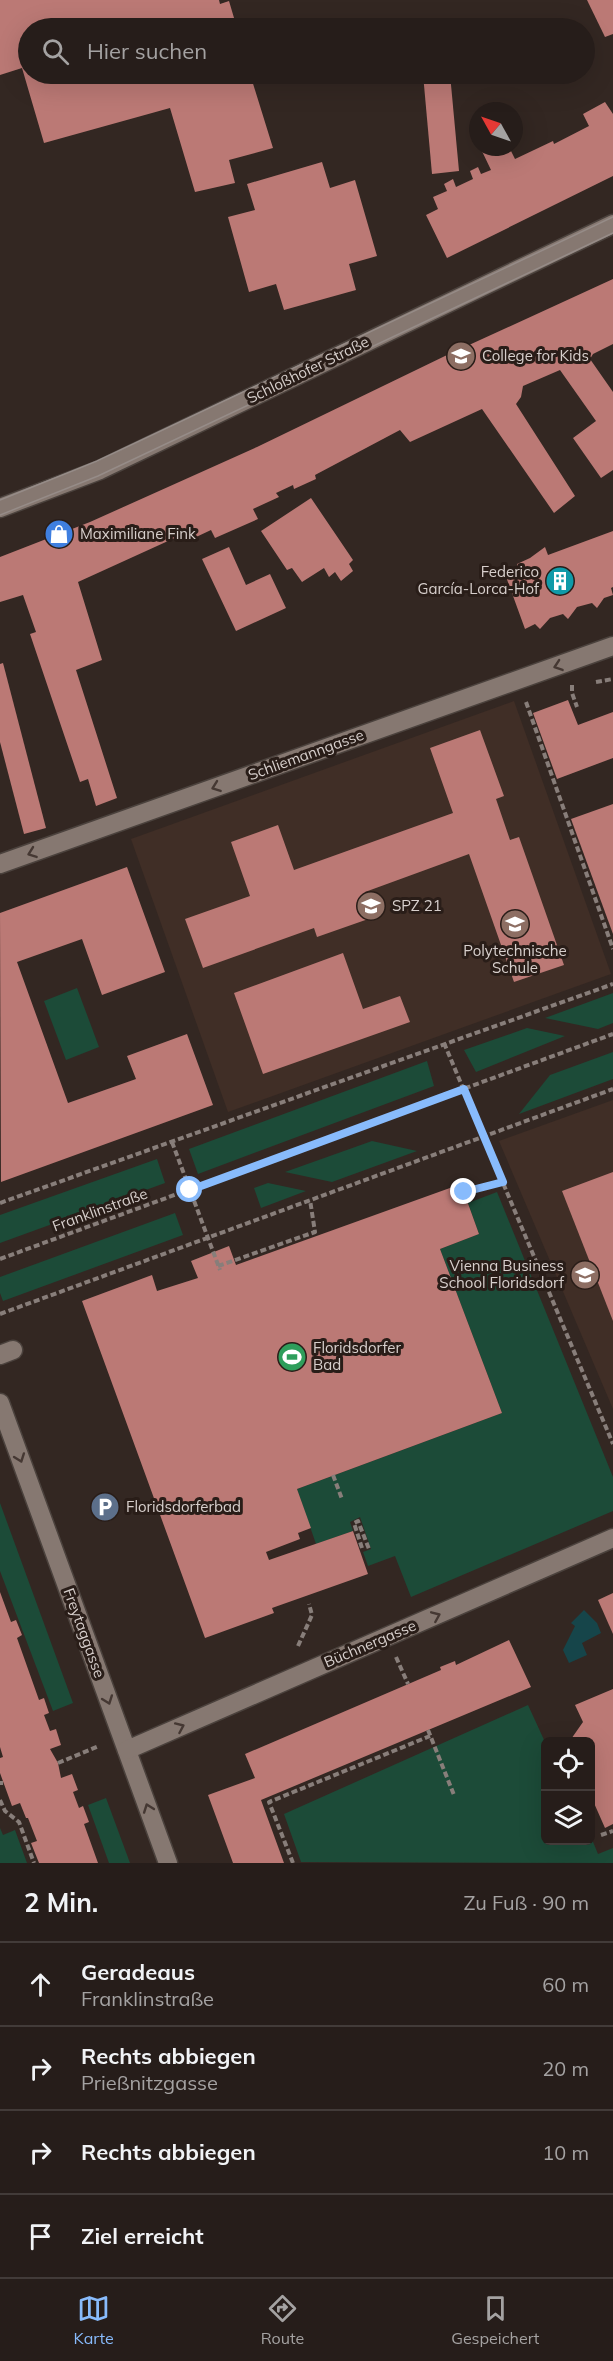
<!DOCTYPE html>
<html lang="de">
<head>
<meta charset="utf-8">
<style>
	body { margin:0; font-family:Mulish,sans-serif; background:#2e2623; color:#f1f3f6 }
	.controls { position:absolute; right:18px; bottom:18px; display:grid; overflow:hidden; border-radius:9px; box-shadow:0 6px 24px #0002 }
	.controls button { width:54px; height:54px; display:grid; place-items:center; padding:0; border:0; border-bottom:2px solid #423b39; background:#261d1a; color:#f1f3f6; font:30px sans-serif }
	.compass { position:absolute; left:469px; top:102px; width:54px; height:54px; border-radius:50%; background:#261d1a; box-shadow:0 6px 24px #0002; rotate:310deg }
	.stop { position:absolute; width:18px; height:18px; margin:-14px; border:4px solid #88bbfc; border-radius:50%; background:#fff }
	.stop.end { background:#88bbfc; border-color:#fff; box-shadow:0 2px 6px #0008 }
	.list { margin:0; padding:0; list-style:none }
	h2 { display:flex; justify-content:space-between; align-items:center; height:78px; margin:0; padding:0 24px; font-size:26px }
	h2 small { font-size:20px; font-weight:400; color:#a4a2a2 }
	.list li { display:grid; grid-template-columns:39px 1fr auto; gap:18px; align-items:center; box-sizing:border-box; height:84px; padding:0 24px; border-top:2px solid #423b39 }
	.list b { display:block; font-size:22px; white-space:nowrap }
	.list p { margin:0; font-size:20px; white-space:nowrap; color:#a4a2a2 }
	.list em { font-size:20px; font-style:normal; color:#a4a2a2 }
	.icon { flex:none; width:33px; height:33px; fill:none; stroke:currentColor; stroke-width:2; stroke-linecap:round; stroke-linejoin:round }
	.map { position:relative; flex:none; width:613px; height:1863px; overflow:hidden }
	.search { position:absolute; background:#261d1a; box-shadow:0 6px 24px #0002; left:18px; right:18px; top:18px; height:66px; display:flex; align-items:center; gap:15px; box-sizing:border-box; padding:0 21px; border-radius:33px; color:#a4a2a2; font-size:22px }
	.sheet { height:414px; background:#261d1a }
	nav { display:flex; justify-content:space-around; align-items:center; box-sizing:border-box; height:84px; border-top:2px solid #423b39; background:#261d1a; font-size:16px; color:#a4a2a2 }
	nav a { display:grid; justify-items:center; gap:3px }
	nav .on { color:#88bbfc }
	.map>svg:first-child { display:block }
	.built { fill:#402e26 }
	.green { fill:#1c4b38 }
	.water { fill:#16454a }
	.building { fill:#bb7975 }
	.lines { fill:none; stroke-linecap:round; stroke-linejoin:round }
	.minor-casing { stroke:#4b423d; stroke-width:21 }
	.path { stroke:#887e7a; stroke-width:4; stroke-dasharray:6 3; stroke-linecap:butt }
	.minor { stroke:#867871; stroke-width:18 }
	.tram { stroke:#968c88; stroke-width:1.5 }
	.oneway { stroke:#453833 }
	.route { stroke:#88bbfc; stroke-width:8 }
	.labels { text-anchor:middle; stroke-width:6; stroke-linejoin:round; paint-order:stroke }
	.poi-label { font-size:15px; fill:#d7cfcc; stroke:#291d18; text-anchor:start }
	.street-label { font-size:15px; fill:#d7cfcc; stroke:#291d18 }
</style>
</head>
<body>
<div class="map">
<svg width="613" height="1863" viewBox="0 0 613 1863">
	<rect width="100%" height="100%" fill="#332722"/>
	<g class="built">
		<path d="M514 701 611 974 228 1112 131 839Z"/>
		<path d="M613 1100V1409L499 1141Z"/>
	</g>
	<g class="green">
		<path d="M77 988 99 1047 66 1060 44 1001Z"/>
		<path d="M613 993V1023L598 1029 545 1018Z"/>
		<path d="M527 1028 565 1036 476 1072 464 1050Z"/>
		<path d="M613 1052V1079L519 1114 550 1075Z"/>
		<path d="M427 1061 434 1086 198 1174 189 1149Z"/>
		<path d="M372 1141 417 1151 332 1182 285 1172Z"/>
		<path d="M157 1159 165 1183 0 1243V1215Z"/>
		<path d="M268 1183 306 1191 261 1208 254 1188Z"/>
		<path d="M497 1192 613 1477V1511L411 1597 395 1556 368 1566 363 1552 371 1549 360 1517 350 1522 353 1531 316 1544 297 1489 502 1413 440 1249 479 1234 468 1203Z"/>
		<path d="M175 1213 183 1235 3 1301 0 1293V1277Z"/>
		<path d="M0 1503 73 1703 53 1711 0 1571Z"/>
		<path d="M528 1705 545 1742 546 1840H590L591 1837 598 1854 613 1848V1863L301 1862 284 1814Z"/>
		<path d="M106 1798 130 1863H109L88 1805Z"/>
		<path d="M0 1828 3 1835 15 1830 27 1863H0Z"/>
	</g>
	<path class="water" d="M584 1610 597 1623 601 1633 582 1643 587 1655 569 1663 563 1650 575 1626 571 1623Z"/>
	<g class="building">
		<path d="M0 0H219L220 4 229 1 237 28H28V74H250L273 148 229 160 235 183 195 192 170 108 44 143 22 68 0 75Z"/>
		<path d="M587 0H613V34L605 37Z"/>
		<path d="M423 74H450L459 171 432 174Z"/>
		<path d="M605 102 613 114V176L447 258 426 215 438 209 433 197 447 191 444 184 453 179 456 187 473 179 470 171 478 167 481 174 491 170 480 147H503L506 153 511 151 515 159 553 141 554 144 589 126 583 114Z"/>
		<path d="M322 162 330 188 355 180 377 256 349 264 356 290 284 310 276 284 249 292 228 217 255 210 247 184Z"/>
		<path d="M613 279V344L593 354 590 359 613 392V470L601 478 573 438 596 421 560 370 523 386 521 397 516 404 575 496 554 513 482 409 410 442 400 430 315 475 316 479 294 489 293 485 276 493 279 497 253 509 258 519 215 538 211 530 194 538 190 531 78 582 102 660 76 670 117 798 96 806 88 779 80 782 30 634 36 632 23 595 0 602V557L90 522 257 447 445 356Z"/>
		<path d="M311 498 353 560 349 564 353 571 341 581 335 572 329 577 324 568 302 582 292 568 287 570 261 531Z"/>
		<path d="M613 531V587L611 588 613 595 604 598 597 608 592 603 577 607 568 619 563 614 550 618 540 629 535 624 525 629 505 574 519 569 517 564 530 558 545 547 548 555Z"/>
		<path d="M229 547 246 585 270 574 286 608 236 631 202 559Z"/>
		<path d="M3 663 46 828 24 834 0 742V664Z"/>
		<path d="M568 700 578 725 613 712V758L557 779 533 713Z"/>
		<path d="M480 730 504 796 496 799 510 840 519 837 564 965 514 982 469 854 365 892 374 917 317 937 314 928 203 968 185 919 250 896 231 842 278 825 294 870 453 813 430 748Z"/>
		<path d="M613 804V934L571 819Z"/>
		<path d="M127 867 165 972 102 995 82 939 17 962 68 1103 136 1079 127 1056 187 1034 213 1105 1 1182 0 913Z"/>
		<path d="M343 953 363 1009 400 996 410 1022 263 1074 234 993Z"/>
		<path d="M613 1172V1321L562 1191Z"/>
		<path d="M461 1184 479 1234 440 1249 502 1413 297 1489 311 1528 298 1533 300 1539 266 1552 269 1560 353 1531 368 1574 272 1608 274 1613 205 1638 82 1301 152 1275 157 1291 198 1278 191 1261 229 1246 236 1265Z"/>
		<path d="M0 1592 11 1622 16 1620 22 1635 17 1638 39 1700 44 1698 49 1713 44 1715 50 1731 56 1729 61 1745 50 1749 58 1763 61 1778 72 1774 78 1790 73 1792 79 1808 83 1806 89 1822 84 1824 98 1863H39L31 1843 37 1841 28 1818H26L20 1803 12 1806 0 1773V1758L3 1757 0 1747Z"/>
		<path d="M613 1593V1634L598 1600Z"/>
		<path d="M509 1640 531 1687 261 1800 284 1863H233L208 1795 255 1778 245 1754 441 1670 440 1667 455 1661 456 1665Z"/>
		<path d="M613 1689V1824L605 1828 590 1794V1742H569L583 1722 575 1705Z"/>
	</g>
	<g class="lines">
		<g class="minor-casing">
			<g id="minor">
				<path d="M0 508 100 470 613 224"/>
				<path d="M0 864 613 646"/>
				<path d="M0 1355 13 1350"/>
				<path d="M0 1403 168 1863"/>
				<path d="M127 1750 613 1538"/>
			</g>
		</g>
		<g class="path">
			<path d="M596 682 613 679"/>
			<path d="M572 685V693L577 707"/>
			<path d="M526 702 613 949"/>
			<path d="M444 1043 613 1444"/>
			<path d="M172 1142 220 1270"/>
			<path d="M464 1192 503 1182"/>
			<path d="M0 1203 613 984"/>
			<path d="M0 1259 613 1034"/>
			<path d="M218 1266 315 1232 310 1200"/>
			<path d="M0 1314 613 1089"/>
			<path d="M333 1475 342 1499"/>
			<path d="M362 1548 354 1523 358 1521 369 1549"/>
			<path d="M298 1646 312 1615 309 1604"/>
			<path d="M396 1657 408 1684"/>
			<path d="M428 1730 454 1795"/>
			<path d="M58 1763 99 1746"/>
			<path d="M0 1783H3"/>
			<path d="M0 1800 5 1811 19 1822 34 1863"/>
			<path d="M601 1835 613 1831"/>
			<path d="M293 1863 269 1802 430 1736"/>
		</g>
		<use href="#minor" class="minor"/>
		<g class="tram">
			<path d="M0 500 97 461 613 217"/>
			<path d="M0 515 98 476 613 233"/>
		</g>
	</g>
	<defs><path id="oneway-chevron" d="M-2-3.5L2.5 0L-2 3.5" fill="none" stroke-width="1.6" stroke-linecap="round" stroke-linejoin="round" transform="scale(1.5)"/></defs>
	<g class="oneway">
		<use href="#oneway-chevron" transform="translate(558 666) rotate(161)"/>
		<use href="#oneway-chevron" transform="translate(216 787) rotate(160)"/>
		<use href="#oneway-chevron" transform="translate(32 853) rotate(160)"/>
		<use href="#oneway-chevron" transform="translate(20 1458) rotate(70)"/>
		<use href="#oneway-chevron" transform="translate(436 1616) rotate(-23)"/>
		<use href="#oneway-chevron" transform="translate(108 1700) rotate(70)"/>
		<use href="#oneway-chevron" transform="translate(180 1727) rotate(-24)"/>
		<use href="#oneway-chevron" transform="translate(148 1808) rotate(-110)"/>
	</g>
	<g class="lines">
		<path class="route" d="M190 1190 464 1089 503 1182 464 1192"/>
	</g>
	<defs>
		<g id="school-disc" transform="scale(1.5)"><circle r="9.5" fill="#8d6e63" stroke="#291d18"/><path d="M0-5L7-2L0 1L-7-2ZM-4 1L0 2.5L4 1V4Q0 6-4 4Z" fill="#fff"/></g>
		<g id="shop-disc" transform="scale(1.5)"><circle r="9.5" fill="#3f7fe0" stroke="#291d18"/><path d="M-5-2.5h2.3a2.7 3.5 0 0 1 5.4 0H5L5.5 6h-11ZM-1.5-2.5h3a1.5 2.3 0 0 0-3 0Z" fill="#fff"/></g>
		<g id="building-disc" transform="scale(1.5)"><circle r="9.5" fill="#0f9aa8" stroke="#291d18"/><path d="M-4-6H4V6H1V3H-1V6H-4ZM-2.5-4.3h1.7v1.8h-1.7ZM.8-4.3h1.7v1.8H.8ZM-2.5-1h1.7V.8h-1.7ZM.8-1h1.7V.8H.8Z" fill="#fff"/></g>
		<g id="stadium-disc" transform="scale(1.5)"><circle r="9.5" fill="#2e9e5b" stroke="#291d18"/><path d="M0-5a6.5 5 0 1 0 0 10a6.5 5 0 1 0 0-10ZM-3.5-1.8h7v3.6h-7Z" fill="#fff"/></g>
		<g id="parking-disc" transform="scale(1.5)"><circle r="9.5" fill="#5c6f8a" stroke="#291d18"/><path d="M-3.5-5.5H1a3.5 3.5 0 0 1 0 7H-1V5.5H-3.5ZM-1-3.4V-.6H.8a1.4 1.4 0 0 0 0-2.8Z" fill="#fff"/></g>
	</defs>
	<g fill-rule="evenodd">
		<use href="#school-disc" x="461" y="356"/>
		<use href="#shop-disc" x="59" y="534"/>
		<use href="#building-disc" x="560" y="581"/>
		<use href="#school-disc" x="371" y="906"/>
		<use href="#school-disc" x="515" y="924"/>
		<use href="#school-disc" x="585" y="1275"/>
		<use href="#stadium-disc" x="292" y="1357"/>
		<use href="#parking-disc" x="105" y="1507"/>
	</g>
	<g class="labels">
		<g class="poi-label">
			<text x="482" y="361">College for Kids</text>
			<text x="80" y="539">Maximiliane Fink</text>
			<text x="539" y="577" text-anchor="end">Federico<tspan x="539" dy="17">García-Lorca-Hof</tspan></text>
			<text x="392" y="911">SPZ 21</text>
			<text x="515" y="956" text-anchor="middle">Polytechnische<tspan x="515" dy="17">Schule</tspan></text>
			<text x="564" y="1271" text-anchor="end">Vienna Business<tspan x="564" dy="17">School Floridsdorf</tspan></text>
			<text x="313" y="1353">Floridsdorfer<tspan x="313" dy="17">Bad</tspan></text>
			<text x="126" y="1512">Floridsdorferbad</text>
		</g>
		<g class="street-label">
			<text transform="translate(308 370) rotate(-26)" y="5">Schloßhofer Straße</text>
			<text transform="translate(306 755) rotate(-20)" y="5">Schliemanngasse</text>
			<text transform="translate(100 1210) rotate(-20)" y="5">Franklinstraße</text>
			<text transform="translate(84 1633) rotate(70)" y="5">Freytaggasse</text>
			<text transform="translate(370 1644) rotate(-23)" y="5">Büchnergasse</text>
		</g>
	</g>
</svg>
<div class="controls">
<button><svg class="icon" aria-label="locate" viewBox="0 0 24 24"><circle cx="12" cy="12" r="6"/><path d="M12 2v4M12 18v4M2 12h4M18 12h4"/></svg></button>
<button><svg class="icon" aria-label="layers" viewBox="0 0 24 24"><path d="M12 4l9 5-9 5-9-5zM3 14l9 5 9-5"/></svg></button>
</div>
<svg class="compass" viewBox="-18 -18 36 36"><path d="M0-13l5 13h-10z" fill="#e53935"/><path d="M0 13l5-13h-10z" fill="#a4a2a2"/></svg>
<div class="stop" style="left:190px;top:1190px"></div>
<div class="stop end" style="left:464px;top:1192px"></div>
<div class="search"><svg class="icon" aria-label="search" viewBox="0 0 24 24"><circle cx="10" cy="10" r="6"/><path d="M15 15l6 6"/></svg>Hier suchen</div>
</div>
<section class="sheet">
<h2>2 Min.<small>Zu Fuß · 90 m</small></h2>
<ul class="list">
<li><svg class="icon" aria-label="ahead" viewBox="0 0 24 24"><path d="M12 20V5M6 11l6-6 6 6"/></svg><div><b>Geradeaus</b><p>Franklinstraße</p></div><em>60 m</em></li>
<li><svg class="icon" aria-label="right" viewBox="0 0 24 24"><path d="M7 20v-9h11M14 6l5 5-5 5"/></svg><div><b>Rechts abbiegen</b><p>Prießnitzgasse</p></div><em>20 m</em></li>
<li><svg class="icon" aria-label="right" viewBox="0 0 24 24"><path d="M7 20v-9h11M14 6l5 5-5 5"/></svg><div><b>Rechts abbiegen</b></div><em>10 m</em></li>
<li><svg class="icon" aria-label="arrive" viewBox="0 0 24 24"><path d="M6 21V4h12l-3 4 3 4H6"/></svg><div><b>Ziel erreicht</b></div></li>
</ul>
</section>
<nav>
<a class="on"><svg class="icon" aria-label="map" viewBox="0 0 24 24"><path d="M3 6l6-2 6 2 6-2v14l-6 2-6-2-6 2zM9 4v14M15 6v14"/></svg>Karte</a>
<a><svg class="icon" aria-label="directions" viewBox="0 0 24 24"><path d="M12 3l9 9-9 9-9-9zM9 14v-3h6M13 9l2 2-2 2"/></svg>Route</a>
<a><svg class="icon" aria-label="saved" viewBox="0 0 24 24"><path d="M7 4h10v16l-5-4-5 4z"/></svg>Gespeichert</a>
</nav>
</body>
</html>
